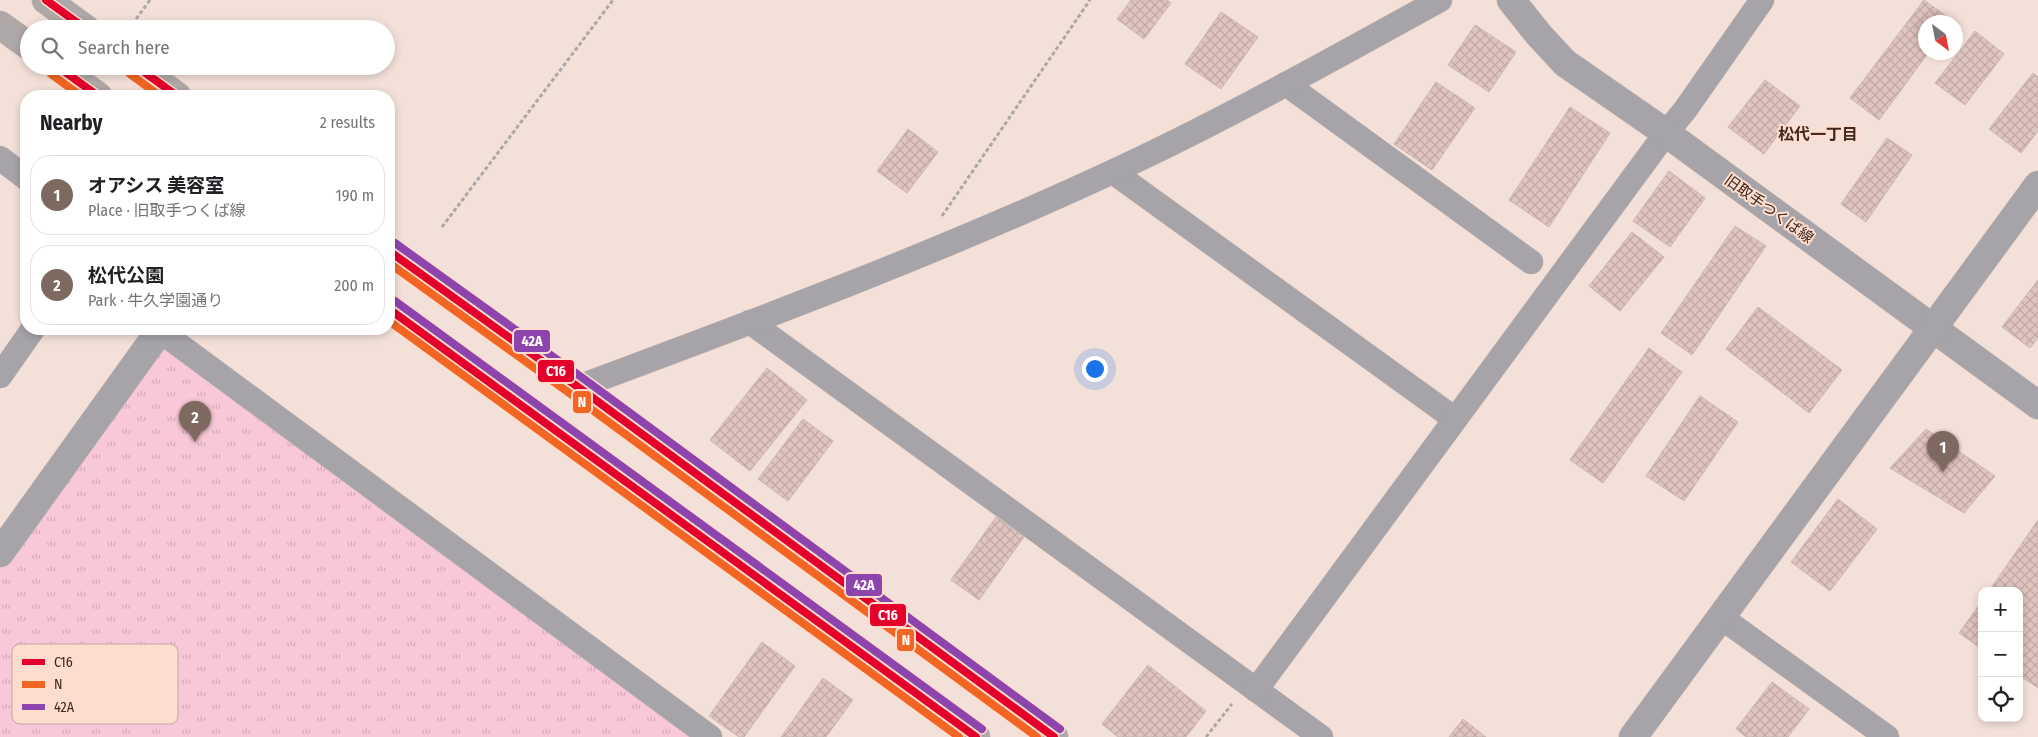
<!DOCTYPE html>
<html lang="en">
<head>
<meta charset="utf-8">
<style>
	body { margin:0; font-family:"Fira Sans Condensed","Noto Sans JP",sans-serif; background:#f2f2f2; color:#202124 }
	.controls { position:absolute; right:15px; bottom:15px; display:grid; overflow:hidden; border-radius:10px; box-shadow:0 2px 8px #0003 }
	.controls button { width:45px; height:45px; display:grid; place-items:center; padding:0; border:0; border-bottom:1px solid #e0e0e0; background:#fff; color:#202124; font:25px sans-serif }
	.compass { position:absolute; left:1918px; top:15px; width:45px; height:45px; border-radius:50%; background:#fff; box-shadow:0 2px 8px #0003; rotate:148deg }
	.you { position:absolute; left:1094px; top:368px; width:18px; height:18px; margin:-12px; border:4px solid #fff; border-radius:50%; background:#1a73e8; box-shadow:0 0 0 8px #1a73e833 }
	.badge { display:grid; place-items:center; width:32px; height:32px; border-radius:50%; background:#7d6960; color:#fff; font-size:16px; font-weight:700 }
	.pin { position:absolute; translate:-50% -41px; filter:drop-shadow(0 1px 2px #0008) }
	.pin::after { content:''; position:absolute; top:26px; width:18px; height:15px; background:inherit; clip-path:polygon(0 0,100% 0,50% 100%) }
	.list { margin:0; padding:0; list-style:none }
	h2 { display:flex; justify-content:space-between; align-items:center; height:65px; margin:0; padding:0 20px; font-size:21px }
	h2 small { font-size:16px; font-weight:400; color:#757577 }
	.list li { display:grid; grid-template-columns:32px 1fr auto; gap:15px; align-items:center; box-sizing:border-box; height:80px; margin:0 10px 10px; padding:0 10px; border:1px solid #e0e0e0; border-radius:20px }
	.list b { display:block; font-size:19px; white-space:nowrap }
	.list p { margin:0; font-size:16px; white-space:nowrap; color:#757577 }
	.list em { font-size:16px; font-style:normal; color:#757577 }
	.icon { flex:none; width:28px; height:28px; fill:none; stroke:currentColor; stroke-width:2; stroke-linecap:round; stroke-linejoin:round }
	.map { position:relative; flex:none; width:2038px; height:737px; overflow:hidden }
	.search { position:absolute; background:#fff; box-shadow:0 2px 8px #0003; left:20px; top:20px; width:375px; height:55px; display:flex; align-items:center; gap:12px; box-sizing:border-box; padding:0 18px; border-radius:28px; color:#757577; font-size:19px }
	.panel { position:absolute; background:#fff; box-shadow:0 2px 8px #0003; left:20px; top:90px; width:375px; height:245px; border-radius:20px }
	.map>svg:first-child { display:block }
	.park { fill:url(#park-tufts) }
	.building { fill:url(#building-cross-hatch); stroke:#cbb8b2 }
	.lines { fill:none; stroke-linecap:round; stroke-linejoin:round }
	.minor-casing { stroke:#ccbdb6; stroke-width:25 }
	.tertiary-casing { stroke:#ccbdb6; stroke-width:29 }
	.trunk-casing { stroke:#ccbdb6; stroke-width:29 }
	.path { stroke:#ada7a9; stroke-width:3; stroke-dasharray:4 2.5; stroke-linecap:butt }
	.minor { stroke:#a6a3a9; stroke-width:24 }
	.tertiary { stroke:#a6a3a9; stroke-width:28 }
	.trunk { stroke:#afa8a8; stroke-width:28 }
	.bus-1-casing { stroke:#feddce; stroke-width:11 }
	.bus-2-casing { stroke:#feddce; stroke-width:11 }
	.bus-3-casing { stroke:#feddce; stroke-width:11 }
	.bus-1 { stroke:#e4002b; stroke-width:8 }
	.bus-2 { stroke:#f26522; stroke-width:8 }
	.bus-3 { stroke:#8e44ad; stroke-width:8 }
	.labels { text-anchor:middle; stroke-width:4; stroke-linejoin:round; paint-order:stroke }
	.street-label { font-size:15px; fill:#3d291f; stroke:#feddce }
	.neighbourhood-label { font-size:16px; font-weight:bold; fill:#3d291f; stroke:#feddce }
	.key { fill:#feddce; stroke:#c4a79a; stroke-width:1 }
	.key-label { font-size:14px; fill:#3d291f }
	.line-badge { stroke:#feddce; stroke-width:2 }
	.badge-label { font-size:14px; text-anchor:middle; font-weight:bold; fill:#fff }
</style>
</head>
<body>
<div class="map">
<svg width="2038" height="737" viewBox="0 0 2038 737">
	<defs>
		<pattern id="park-tufts" width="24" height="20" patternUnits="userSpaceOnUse" patternTransform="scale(1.25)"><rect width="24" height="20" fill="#f8c7d8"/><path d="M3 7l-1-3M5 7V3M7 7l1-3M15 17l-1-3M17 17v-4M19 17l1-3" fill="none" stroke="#d6abb9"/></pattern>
		<pattern id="building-cross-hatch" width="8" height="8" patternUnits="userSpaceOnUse" patternTransform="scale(1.25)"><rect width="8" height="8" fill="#e0c4bf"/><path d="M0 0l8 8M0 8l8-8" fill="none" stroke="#c1a8a4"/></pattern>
	</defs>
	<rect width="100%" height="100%" fill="#f3e1d9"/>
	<path class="park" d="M160 331 710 737H0V553Z"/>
	<g class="building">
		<path d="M1131 0H1167L1171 3 1144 39 1117 19Z"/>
		<path d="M1924 0 1953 21 1926 22V52H1929L1879 120 1850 98Z"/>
		<path d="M1221 12 1258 37 1221 89 1185 64Z"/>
		<path d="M1475 25 1516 52 1489 92 1448 65Z"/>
		<path d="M1975 31 2004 54 1965 105 1935 83Z"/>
		<path d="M2033 73 2038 77V131L2021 153 1989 129Z"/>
		<path d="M1765 80 1800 106 1764 154 1728 127Z"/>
		<path d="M1436 82 1475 108 1432 170 1394 144Z"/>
		<path d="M1570 107 1610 133 1549 227 1509 200Z"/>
		<path d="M908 129 938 152 907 193 877 171Z"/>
		<path d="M1887 138 1912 155 1866 222 1841 204Z"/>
		<path d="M1669 171 1705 198 1670 247 1633 221Z"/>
		<path d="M1735 226 1766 246 1692 355 1661 333Z"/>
		<path d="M1632 232 1664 257 1620 311 1589 286Z"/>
		<path d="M2038 280V338L2030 348 2002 327Z"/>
		<path d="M1758 307 1842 370 1809 413 1726 349Z"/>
		<path d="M1649 348 1682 372 1603 483 1570 460Z"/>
		<path d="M767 368 807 400 750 471 710 440Z"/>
		<path d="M1700 396 1738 422 1684 501 1646 476Z"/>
		<path d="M803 419 833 441 788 501 758 479Z"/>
		<path d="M1926 429 1995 476 1964 513 1890 468Z"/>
		<path d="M1838 499 1877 529 1830 591 1791 562Z"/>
		<path d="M996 517 1024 537 979 600 951 580Z"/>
		<path d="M2038 520V688L2019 675V591H1989Z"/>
		<path d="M1982 601V649L1959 633Z"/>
		<path d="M762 642 795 666 744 737H739L709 716Z"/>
		<path d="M1148 665 1206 711 1186 737H1118L1102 724Z"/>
		<path d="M823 678 853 700 826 737H781Z"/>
		<path d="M1772 682 1809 709 1788 737H1746L1736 729Z"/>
		<path d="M1463 719 1486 737H1449Z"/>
	</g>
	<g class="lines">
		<g class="minor-casing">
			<g id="minor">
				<path d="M1286 84 1531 262"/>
				<path d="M0 158 26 178"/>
				<path d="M1113 172 1455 419"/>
				<path d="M750 322 1321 737"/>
				<path d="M160 331 710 737"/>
				<path d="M0 376 33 329"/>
				<path d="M578 387C758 320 938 253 1112 172 1223 121 1332 59 1440 0"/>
				<path d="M1722 618 1887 737"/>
				<path d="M1256 690 1666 133 1685 110 1762 0"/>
			</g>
		</g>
		<g class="tertiary-casing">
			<g id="tertiary">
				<path d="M1511 0 1539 35 1565 63 1666 133 2038 405"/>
				<path d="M0 553 161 329"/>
				<path d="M1633 737 2038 185"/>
			</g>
		</g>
		<g class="trunk-casing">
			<g id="trunk">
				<path d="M46 0 86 29"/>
				<path d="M0 25 29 46"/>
				<path d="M57 66 98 96"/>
				<path d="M136 66 177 96"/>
				<path d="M389 251 578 387 1054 737"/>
				<path d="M389 309 976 737"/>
			</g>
		</g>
		<g class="path">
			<path d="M136 19 150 0"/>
			<path d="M942 216 1090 0"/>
			<path d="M442 227 613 0"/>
			<path d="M1206 737 1232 704"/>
		</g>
		<use href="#minor" class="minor"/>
		<use href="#tertiary" class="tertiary"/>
		<use href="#trunk" class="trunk"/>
		<g class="bus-1-casing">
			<g id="bus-1">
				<path d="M46 0 86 29"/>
				<path d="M57 66 98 96"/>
				<path d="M136 66 177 96"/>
				<path d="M389 251 578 387 1054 737"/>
				<path d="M389 309 976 737"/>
			</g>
		</g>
		<g class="bus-2-casing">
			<g id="bus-2">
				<path d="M51 74 81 96"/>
				<path d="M130 74 160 96"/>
				<path d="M389 263 572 395 1037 737"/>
				<path d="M389 321 959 737"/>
			</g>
		</g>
		<g class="bus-3-casing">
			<g id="bus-3">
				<path d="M395 243 584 379 1060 729"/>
				<path d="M395 301 982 729"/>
			</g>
		</g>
		<use href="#bus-1" class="bus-1"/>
		<use href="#bus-2" class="bus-2"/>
		<use href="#bus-3" class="bus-3"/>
	</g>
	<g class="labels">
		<g class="street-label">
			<text transform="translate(1769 209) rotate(36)" y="5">旧取手つくば線</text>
		</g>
		<g class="neighbourhood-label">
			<text x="1818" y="140">松代一丁目</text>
		</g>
	</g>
	<rect x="12" y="644" width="166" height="80" rx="8" class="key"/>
	<rect x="22" y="659" width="23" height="6" fill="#e4002b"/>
	<rect x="22" y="681" width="23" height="7" fill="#f26522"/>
	<rect x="22" y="704" width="23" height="6" fill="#8e44ad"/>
	<g class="key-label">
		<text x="54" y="667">C16</text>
		<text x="54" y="689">N</text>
		<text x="54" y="712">42A</text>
	</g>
	<g class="line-badge">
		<rect x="513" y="329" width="38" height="24" rx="5" fill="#8e44ad"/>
		<rect x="537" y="359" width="38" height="24" rx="5" fill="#e4002b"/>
		<rect x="572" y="390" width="20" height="24" rx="5" fill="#f26522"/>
		<rect x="845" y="573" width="38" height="24" rx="5" fill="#8e44ad"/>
		<rect x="869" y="603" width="38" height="24" rx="5" fill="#e4002b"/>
		<rect x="896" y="628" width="19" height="24" rx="5" fill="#f26522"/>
	</g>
	<g class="badge-label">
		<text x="532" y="346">42A</text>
		<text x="556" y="376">C16</text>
		<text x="582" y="407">N</text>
		<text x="864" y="590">42A</text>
		<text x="888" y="620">C16</text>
		<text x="906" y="645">N</text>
	</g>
</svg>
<div class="controls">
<button>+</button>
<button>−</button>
<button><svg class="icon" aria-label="locate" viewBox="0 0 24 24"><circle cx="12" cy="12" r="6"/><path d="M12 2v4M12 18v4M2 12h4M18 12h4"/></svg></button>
</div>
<svg class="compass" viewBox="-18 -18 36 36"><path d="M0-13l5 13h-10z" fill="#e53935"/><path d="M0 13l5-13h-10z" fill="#757577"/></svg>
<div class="you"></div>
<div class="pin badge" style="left:1943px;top:472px">1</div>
<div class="pin badge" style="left:195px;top:442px">2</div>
<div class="search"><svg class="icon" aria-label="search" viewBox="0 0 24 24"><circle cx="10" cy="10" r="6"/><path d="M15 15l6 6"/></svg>Search here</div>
<section class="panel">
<h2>Nearby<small>2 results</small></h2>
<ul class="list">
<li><span class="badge">1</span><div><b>オアシス 美容室</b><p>Place · 旧取手つくば線</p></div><em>190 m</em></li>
<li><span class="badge">2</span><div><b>松代公園</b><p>Park · 牛久学園通り</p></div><em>200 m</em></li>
</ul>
</section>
</div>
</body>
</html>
